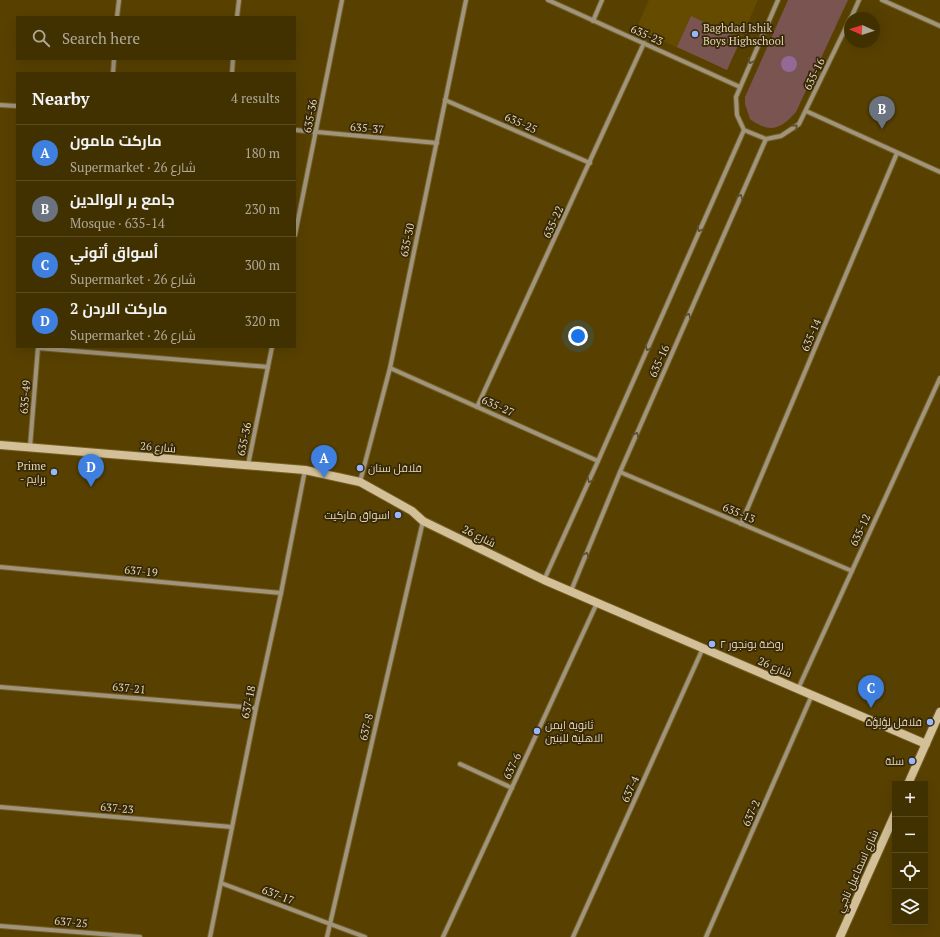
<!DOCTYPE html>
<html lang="en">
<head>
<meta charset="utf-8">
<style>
	body { margin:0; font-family:"PT Serif",Cairo,serif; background:#4c3d0f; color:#f1f3f6 }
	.controls { position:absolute; right:12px; bottom:12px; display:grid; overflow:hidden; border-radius:0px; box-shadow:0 4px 16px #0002 }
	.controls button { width:36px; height:36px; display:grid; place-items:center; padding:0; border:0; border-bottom:1px solid #5a4c22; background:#423100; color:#f1f3f6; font:20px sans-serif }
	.compass { position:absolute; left:844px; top:12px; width:36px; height:36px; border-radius:50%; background:#423100; box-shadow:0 4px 16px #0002; rotate:273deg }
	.you { position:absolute; left:578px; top:336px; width:14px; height:14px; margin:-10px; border:3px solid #fff; border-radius:50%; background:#1a73e8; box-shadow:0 0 0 6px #1a73e833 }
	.badge { display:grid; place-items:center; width:26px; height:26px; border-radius:50%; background:#97b6fd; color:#fff; font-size:13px; font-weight:700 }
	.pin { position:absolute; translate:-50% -33px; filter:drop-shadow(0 1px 2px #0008) }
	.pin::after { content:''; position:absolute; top:21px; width:14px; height:12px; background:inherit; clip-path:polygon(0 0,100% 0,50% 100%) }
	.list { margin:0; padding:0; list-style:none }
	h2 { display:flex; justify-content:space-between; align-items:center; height:52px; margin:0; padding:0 16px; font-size:17px }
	h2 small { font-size:13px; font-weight:400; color:#aea999 }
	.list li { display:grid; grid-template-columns:26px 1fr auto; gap:12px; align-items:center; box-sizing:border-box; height:56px; padding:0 16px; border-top:1px solid #5a4c22 }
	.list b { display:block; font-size:15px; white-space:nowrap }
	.list p { margin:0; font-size:13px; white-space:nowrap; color:#aea999 }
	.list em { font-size:13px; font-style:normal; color:#aea999 }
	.icon { flex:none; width:22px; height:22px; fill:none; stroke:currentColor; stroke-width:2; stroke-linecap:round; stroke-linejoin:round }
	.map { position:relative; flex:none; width:940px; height:937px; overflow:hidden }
	.search { position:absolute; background:#423100; box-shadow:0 4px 16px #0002; left:16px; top:16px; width:280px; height:44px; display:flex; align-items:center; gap:10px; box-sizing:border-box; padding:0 14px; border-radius:0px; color:#aea999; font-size:15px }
	.panel { position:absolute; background:#423100; box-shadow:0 4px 16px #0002; left:16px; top:72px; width:280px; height:276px; border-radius:0px }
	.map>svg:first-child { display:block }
	.built { fill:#654b00 }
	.green { fill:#795450 }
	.water { fill:#946995 }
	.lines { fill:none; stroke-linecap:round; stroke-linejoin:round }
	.street-casing { stroke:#745f24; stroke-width:6 }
	.secondary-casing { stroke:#745f24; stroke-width:10 }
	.street { stroke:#a0947c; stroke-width:4 }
	.secondary { stroke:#d3c099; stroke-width:8 }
	.oneway { stroke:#5b4e31 }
	.poi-dot { fill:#97b6fd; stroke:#362909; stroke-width:1.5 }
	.labels { text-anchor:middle; stroke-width:3.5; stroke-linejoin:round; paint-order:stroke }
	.poi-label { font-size:11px; fill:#e6d5b2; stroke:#362909; text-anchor:start }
	.street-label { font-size:11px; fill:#e6d5b2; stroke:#362909 }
</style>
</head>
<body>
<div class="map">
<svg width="940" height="937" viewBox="0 0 940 937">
	<rect width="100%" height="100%" fill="#584100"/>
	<path class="built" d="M649 0H758L727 70 636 29Z"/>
	<g class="green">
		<path d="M788 0H848L796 112C781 129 770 134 750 119L745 104V97Z"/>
		<path d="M691 16 741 39 727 70 677 47Z"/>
	</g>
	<circle class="water" cx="789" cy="64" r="8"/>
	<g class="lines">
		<g class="street-casing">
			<g id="street">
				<path d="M548 0 740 87"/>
				<path d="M778 0 736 97 737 115 744 130 766 139 781 136 799 124 850 19"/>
				<path d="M882 0 940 26"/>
				<path d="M117 17 119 0"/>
				<path d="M237 17 239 0"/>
				<path d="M851 18 859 0"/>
				<path d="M593 21 602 0"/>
				<path d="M113 73 114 59"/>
				<path d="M232 73 233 59"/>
				<path d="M445 100 590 163"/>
				<path d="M0 105 17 106"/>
				<path d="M806 111 940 172"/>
				<path d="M295 130 437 143"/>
				<path d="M295 235 342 0"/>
				<path d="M38 348 268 367"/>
				<path d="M390 368 598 461"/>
				<path d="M477 407 644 43"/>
				<path d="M30 447 38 347"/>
				<path d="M248 465 272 347"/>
				<path d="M620 472 852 571"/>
				<path d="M360 482 390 368 466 0"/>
				<path d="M741 524 897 153"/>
				<path d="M0 567 281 593"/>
				<path d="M544 580 598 461 744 130"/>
				<path d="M571 591 620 472 766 139"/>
				<path d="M0 687 256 708"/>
				<path d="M798 689 940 378"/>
				<path d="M460 764 512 788"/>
				<path d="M0 807 232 827"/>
				<path d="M221 883 365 937"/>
				<path d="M0 926 140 937"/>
				<path d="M210 937 256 708 281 593 305 470"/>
				<path d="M327 937 423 521"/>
				<path d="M443 937 597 603"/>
				<path d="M573 937 703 648"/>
				<path d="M706 937 812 695"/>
			</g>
		</g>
		<g class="secondary-casing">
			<g id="secondary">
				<path d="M0 445 305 470 360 482 412 511 423 521 544 580 926 744"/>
				<path d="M908 784 940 712"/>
				<path d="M840 937 895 814"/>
			</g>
		</g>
		<use href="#street" class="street"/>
		<use href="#secondary" class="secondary"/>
	</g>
	<defs><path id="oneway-chevron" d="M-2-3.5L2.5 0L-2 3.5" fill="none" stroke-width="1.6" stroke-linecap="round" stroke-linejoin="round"/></defs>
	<g class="oneway">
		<use href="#oneway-chevron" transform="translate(751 61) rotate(114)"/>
		<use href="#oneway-chevron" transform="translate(795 127) rotate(-41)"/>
		<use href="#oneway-chevron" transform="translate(740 197) rotate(-66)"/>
		<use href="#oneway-chevron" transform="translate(700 229) rotate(114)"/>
		<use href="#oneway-chevron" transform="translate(688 316) rotate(-66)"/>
		<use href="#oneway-chevron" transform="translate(648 348) rotate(114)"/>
		<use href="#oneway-chevron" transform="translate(636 435) rotate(-66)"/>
		<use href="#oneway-chevron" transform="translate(590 480) rotate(115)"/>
		<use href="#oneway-chevron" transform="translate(586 555) rotate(-68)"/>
	</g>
	<g class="poi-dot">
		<circle cx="695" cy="34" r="4"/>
		<circle cx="360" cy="468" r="4"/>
		<circle cx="54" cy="472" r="4"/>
		<circle cx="398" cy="515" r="4"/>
		<circle cx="712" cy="644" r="4"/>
		<circle cx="930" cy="722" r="4"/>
		<circle cx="537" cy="731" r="4"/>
		<circle cx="912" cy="761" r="4"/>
	</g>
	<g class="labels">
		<g class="poi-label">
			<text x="703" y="32">Baghdad Ishik<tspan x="703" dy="13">Boys Highschool</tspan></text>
			<text x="46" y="470" text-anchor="end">Prime<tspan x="46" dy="13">- برايم</tspan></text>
			<text x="368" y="472">فلافل سنان</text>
			<text x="390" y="519" text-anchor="end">اسواق ماركيت</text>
			<text x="720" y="648">روضة بونجور ٢</text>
			<text x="922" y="726" text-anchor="end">فلافل لؤلؤة</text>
			<text x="545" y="729">ثانوية ايمن<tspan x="545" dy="13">الاهلية للبنين</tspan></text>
			<text x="904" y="765" text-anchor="end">سلة</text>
		</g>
		<g class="street-label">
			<text transform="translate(647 35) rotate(24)" y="4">635-23</text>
			<text transform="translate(814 74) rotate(-64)" y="4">635-16</text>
			<text transform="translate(310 116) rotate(-79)" y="4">635-36</text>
			<text transform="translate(521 123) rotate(24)" y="4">635-25</text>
			<text transform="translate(367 128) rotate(5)" y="4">635-37</text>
			<text transform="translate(553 222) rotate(-65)" y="4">635-22</text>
			<text transform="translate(407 240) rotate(-78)" y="4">635-30</text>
			<text transform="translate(811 335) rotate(-67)" y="4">635-14</text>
			<text transform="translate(659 361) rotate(-66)" y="4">635-16</text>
			<text transform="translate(25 397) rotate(-85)" y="4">635-49</text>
			<text transform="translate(498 406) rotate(24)" y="4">635-27</text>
			<text transform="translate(244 439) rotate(-78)" y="4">635-36</text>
			<text transform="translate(158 447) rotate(5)" y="4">شارع 26</text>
			<text transform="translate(739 513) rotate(23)" y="4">635-13</text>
			<text transform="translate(860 530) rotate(-65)" y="4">635-12</text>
			<text transform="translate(479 536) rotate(26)" y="4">شارع 26</text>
			<text transform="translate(141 571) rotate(5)" y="4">637-19</text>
			<text transform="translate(775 667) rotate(23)" y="4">شارع 26</text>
			<text transform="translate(129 688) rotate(5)" y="4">637-21</text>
			<text transform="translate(248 702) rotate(-78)" y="4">637-18</text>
			<text transform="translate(366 727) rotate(-77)" y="4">637-8</text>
			<text transform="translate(512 766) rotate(-65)" y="4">637-6</text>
			<text transform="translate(630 789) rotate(-66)" y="4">637-4</text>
			<text transform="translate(117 808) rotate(5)" y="4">637-23</text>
			<text transform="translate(751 813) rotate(-66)" y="4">637-2</text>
			<text transform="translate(857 871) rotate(-66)" y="4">شارع اسماعيل ناجي</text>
			<text transform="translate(278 895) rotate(21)" y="4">637-17</text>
			<text transform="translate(71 922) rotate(5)" y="4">637-25</text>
		</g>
	</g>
</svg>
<div class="controls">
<button>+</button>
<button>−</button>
<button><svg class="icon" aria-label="locate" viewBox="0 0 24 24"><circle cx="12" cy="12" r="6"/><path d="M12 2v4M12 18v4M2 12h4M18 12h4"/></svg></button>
<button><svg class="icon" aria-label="layers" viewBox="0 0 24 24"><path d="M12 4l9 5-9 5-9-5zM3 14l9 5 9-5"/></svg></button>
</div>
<svg class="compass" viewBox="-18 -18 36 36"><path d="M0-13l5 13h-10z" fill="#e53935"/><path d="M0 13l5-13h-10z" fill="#aea999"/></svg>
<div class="you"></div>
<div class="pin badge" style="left:324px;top:478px;background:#3f7fe0">A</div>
<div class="pin badge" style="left:882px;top:129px;background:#6b7280">B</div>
<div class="pin badge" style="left:871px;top:708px;background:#3f7fe0">C</div>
<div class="pin badge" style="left:91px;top:487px;background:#3f7fe0">D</div>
<div class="search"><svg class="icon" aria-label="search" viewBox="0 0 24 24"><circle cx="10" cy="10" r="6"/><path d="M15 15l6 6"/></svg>Search here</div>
<section class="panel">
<h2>Nearby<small>4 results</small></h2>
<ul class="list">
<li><span class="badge" style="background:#3f7fe0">A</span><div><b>ماركت مامون</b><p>Supermarket · شارع 26</p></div><em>180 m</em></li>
<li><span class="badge" style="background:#6b7280">B</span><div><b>جامع بر الوالدين</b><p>Mosque · 635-14</p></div><em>230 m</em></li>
<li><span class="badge" style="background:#3f7fe0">C</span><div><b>أسواق أتوني</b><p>Supermarket · شارع 26</p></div><em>300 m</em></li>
<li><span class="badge" style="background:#3f7fe0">D</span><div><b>ماركت الاردن 2</b><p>Supermarket · شارع 26</p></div><em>320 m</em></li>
</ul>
</section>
</div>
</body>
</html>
